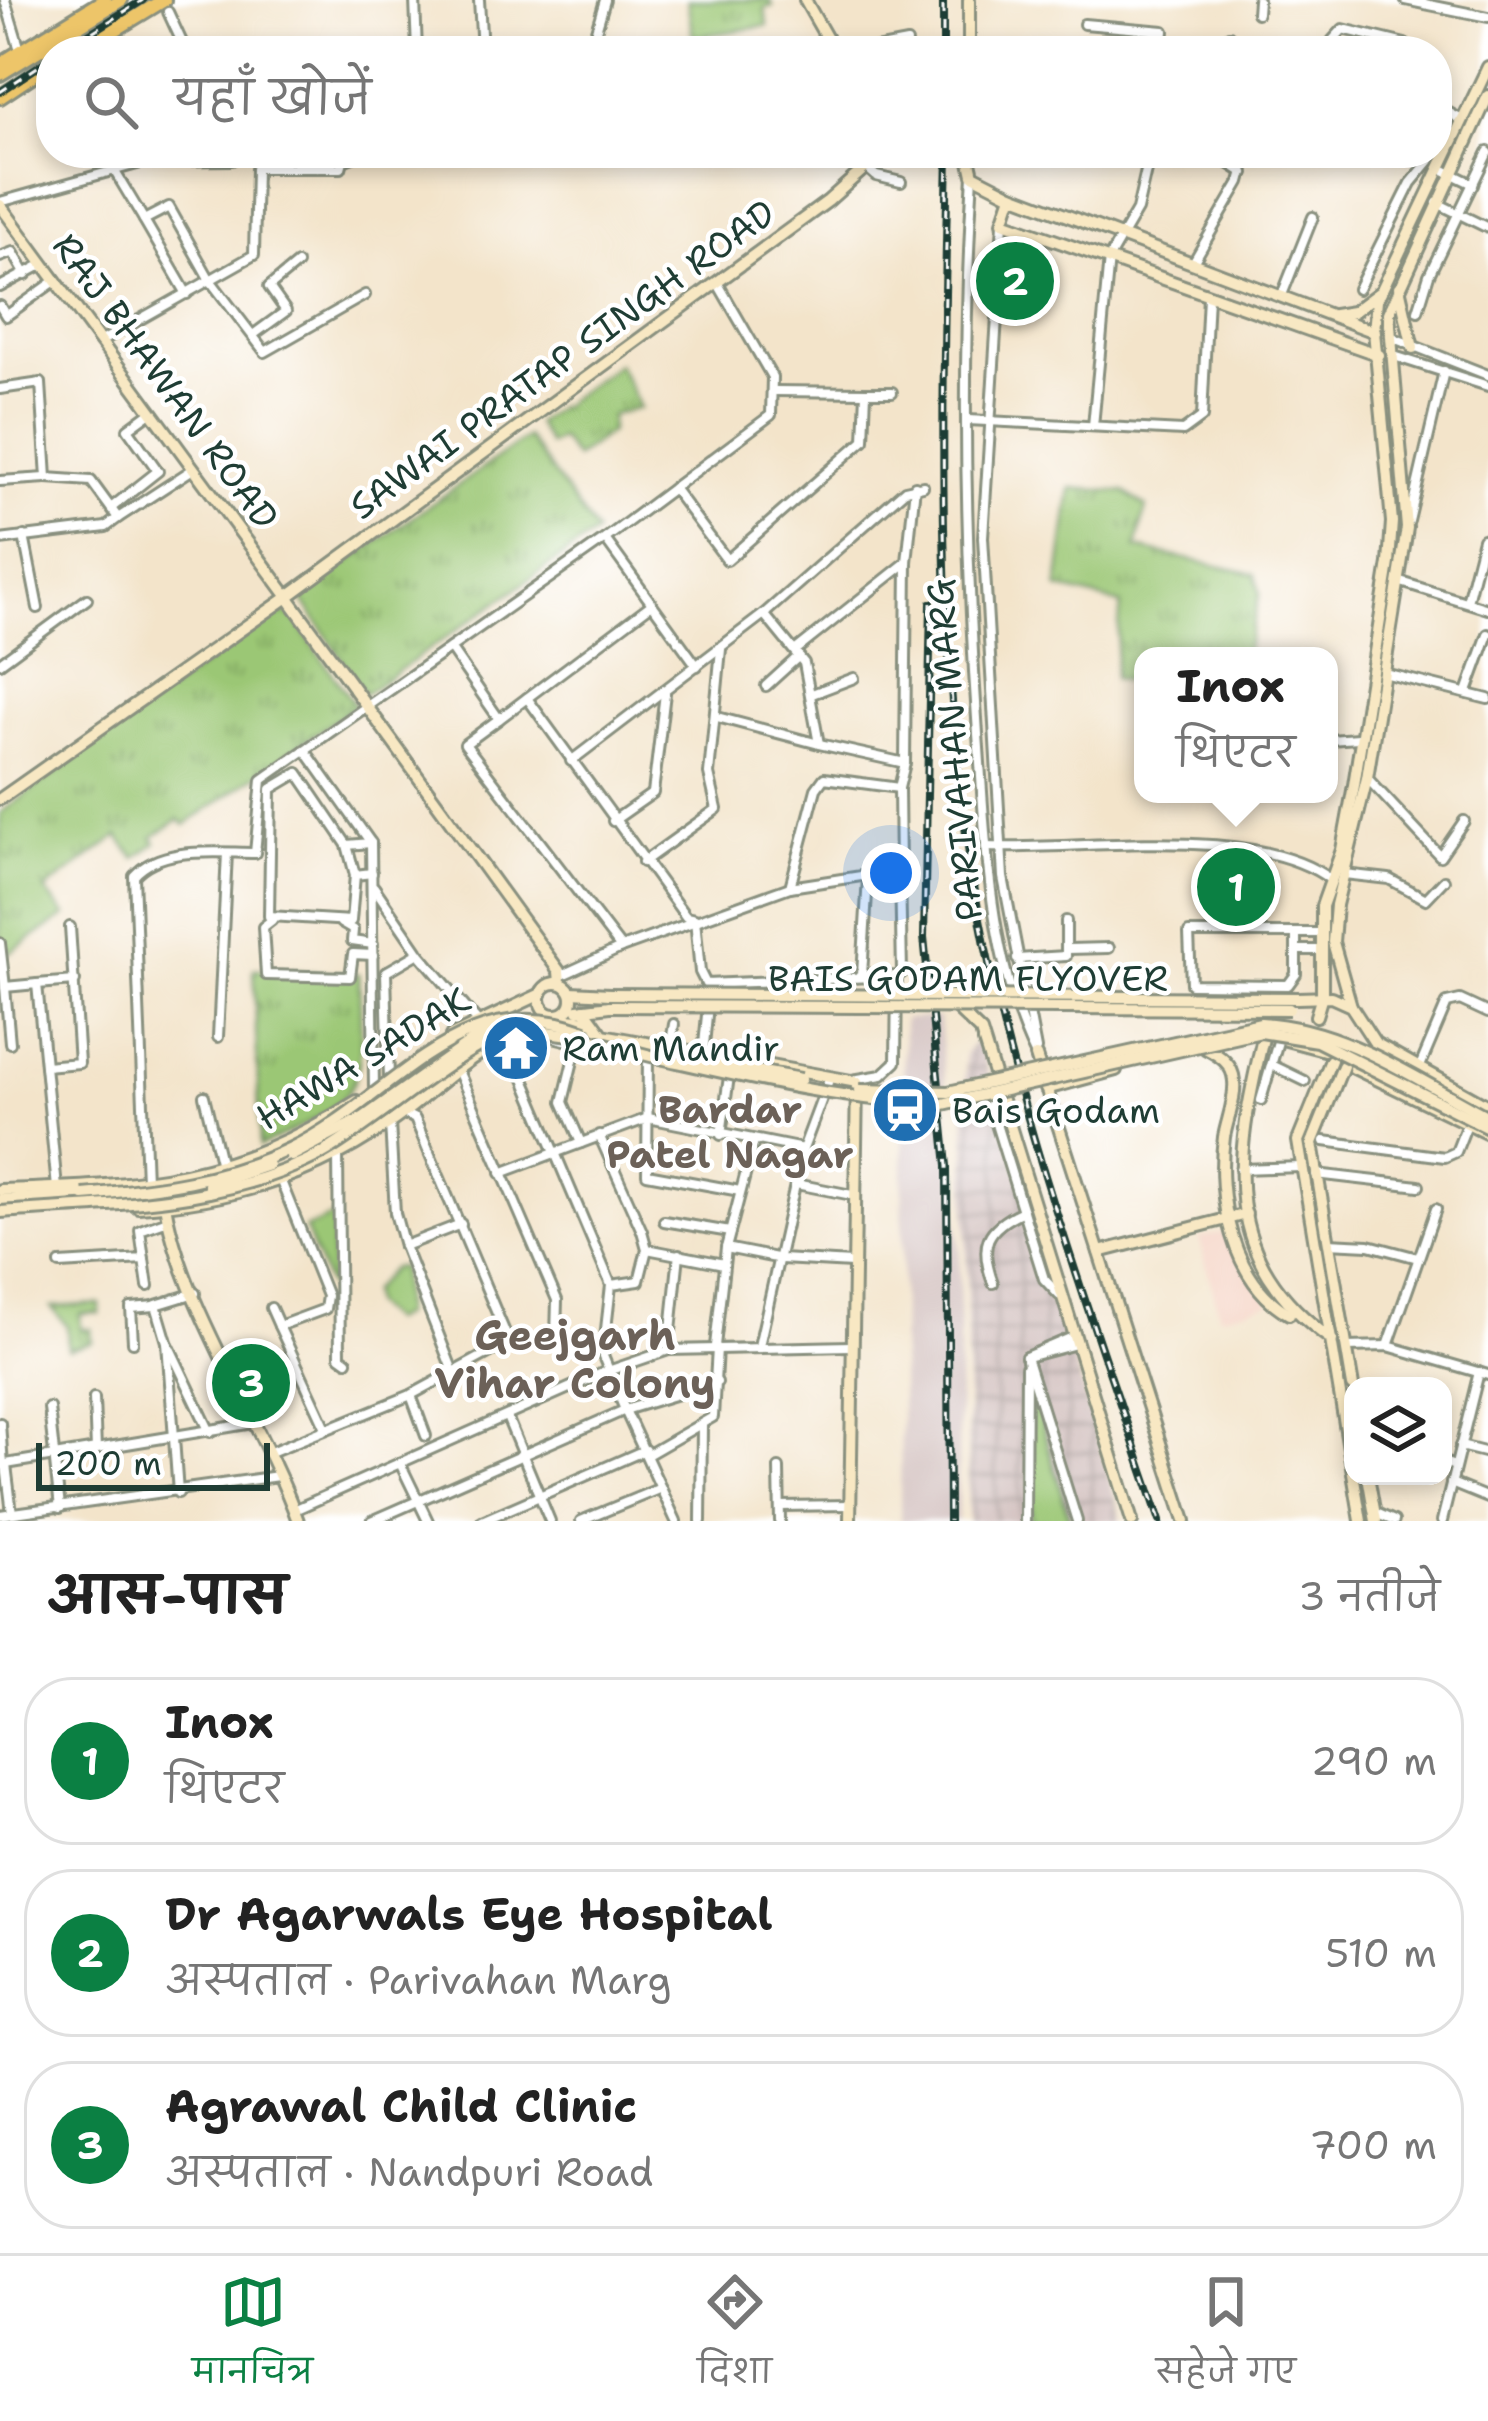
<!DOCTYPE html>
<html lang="hi">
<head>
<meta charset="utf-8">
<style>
	body { margin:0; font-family:"Shantell Sans","Playpen Sans Deva",sans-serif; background:#f2f2f2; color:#222 }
	.controls { position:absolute; right:36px; bottom:36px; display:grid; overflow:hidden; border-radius:24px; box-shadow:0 6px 18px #0003 }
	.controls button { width:108px; height:108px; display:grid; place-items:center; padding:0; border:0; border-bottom:3px solid #e0e0e0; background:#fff; color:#222; font:60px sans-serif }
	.scale { position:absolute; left:36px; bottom:30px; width:234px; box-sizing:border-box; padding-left:12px; border:6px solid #1f3d34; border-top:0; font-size:33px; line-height:42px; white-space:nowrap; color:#1f3d34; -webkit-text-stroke:9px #fff; paint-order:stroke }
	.you { position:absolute; left:891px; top:873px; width:42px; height:42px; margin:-30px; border:9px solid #fff; border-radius:50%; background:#1a73e8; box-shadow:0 0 0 18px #1a73e833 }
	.badge { display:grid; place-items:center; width:78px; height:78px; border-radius:50%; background:#0b8043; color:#fff; font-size:39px; font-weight:700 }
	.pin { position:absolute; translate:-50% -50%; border:6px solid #fff; box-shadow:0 3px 12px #0006 }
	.popup { position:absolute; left:1134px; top:647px; width:204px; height:156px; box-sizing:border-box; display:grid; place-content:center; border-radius:24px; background:#fff; filter:drop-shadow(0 3px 9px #0005); font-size:39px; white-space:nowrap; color:#767676 }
	.popup b { font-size:45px; color:#222 }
	.popup::after { content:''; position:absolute; left:50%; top:100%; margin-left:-24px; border:24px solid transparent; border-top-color:#fff }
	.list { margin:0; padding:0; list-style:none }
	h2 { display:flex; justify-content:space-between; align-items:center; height:156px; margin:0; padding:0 48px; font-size:51px }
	h2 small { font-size:39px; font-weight:400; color:#767676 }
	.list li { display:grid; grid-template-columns:78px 1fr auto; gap:36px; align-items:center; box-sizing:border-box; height:168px; margin:0 24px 24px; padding:0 24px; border:3px solid #e0e0e0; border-radius:48px }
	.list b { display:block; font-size:45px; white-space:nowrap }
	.list p { margin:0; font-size:39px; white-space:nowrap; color:#767676 }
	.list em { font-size:39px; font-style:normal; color:#767676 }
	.icon { flex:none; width:66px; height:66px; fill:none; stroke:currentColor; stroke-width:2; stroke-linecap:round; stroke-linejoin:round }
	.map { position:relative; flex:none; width:1488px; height:1521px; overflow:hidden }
	.search { position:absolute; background:#fff; box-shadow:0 6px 18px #0003; left:36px; right:36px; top:36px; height:132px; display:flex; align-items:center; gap:30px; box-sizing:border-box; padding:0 42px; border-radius:48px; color:#767676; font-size:45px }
	.sheet { height:732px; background:#fff }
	nav { display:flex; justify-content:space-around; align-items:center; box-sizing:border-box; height:168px; border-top:3px solid #e0e0e0; background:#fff; font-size:33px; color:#767676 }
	nav a { display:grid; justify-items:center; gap:6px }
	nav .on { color:#0b8043 }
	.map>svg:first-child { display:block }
	.built { fill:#f5d2c2 }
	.industrial { fill:url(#industrial-grid) }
	.railway { fill:#d1bfbd }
	.grass { fill:url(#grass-tufts); stroke:#5d8254; stroke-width:3 }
	.park { fill:#9bc774; stroke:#5d8254; stroke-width:3 }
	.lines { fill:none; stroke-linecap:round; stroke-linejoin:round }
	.street-casing { stroke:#89907f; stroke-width:14 }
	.secondary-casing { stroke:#89907f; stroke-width:16 }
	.highway-casing { stroke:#89907f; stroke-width:18 }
	.street { stroke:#fff; stroke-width:8 }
	.secondary { stroke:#f8e8c3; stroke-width:10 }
	.highway { stroke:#edc569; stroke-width:12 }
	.rail-casing { stroke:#1f3d34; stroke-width:8 }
	.rail { stroke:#fff; stroke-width:3; stroke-dasharray:9; stroke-linecap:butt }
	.secondary-bridge-casing { stroke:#89907f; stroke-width:16; stroke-linecap:butt }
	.secondary-bridge { stroke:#f8e8c3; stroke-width:10 }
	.labels { text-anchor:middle; stroke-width:9; stroke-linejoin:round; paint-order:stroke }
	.street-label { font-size:36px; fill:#1f3d34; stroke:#fff }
	.poi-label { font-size:36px; fill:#1f3d34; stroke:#fff; text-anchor:start }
	.neighbourhood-label { font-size:39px; font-weight:bold; fill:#6c6158; stroke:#fff }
	.quarter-label { font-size:42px; font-weight:bold; fill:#6c6158; stroke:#fff }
</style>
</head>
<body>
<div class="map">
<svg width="1488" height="1521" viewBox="0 0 1488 1521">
	<defs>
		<pattern id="industrial-grid" width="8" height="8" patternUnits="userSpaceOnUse" patternTransform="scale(3)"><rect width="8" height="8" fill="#d1bfbd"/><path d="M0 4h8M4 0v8" fill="none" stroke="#a99c9a"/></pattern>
		<pattern id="grass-tufts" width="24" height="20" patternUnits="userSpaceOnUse" patternTransform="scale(3)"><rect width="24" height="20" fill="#9bc774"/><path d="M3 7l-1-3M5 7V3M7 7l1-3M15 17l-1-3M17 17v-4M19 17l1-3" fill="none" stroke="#7ea360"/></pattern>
	</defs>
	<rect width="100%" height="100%" fill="#fff"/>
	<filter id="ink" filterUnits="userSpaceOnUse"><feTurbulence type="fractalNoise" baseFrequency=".00833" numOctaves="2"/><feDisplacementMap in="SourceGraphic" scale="24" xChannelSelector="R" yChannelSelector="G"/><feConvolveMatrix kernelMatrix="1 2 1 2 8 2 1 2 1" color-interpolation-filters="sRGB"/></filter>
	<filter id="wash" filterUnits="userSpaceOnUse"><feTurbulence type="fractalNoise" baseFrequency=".004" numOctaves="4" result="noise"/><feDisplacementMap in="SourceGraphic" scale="48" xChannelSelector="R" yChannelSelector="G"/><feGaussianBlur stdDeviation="2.7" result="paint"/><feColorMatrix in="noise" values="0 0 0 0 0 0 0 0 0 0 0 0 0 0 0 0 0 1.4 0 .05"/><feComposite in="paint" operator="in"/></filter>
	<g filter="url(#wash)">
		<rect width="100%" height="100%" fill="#f3e4ca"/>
		<path class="built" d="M1230 1231 1270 1303 1220 1316 1199 1238Z"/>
		<path class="industrial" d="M975 1042 980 1046 1122 1521H968L965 1054Z"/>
		<path class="railway" d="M939 1017 960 1250 958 1521H900L904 1019Z"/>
		<g class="grass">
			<path d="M687 0H769L773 6 765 8 767 26 693 37Z"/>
			<path d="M618 364 640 408 611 415 610 432 575 458 560 438 549 445 536 423Z"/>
			<path d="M527 437 596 533 365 694 300 596Z"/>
			<path d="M1071 488 1125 492 1146 507 1136 548 1255 574 1260 593 1245 656H1143V685L1114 678 1121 604 1058 588Z"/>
			<path d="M278 611 292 615 355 706 185 825 179 819 153 837 156 843 135 858 118 836 45 890 66 916 8 954 0 939V813Z"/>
			<path d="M254 969 359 974C363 1089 370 1097 260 1146Z"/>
			<path d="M401 1267 402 1315 390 1321 372 1305 370 1292 392 1268Z"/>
			<path d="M100 1304V1313L80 1314 81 1329H91L92 1342 68 1349 67 1326 51 1307Z"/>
		</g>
		<g class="park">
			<path d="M334 1216 330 1291 305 1229Z"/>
			<path d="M1030 1408H1037L1070 1521H1031Z"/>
		</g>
	</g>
	<g filter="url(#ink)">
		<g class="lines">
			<g class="street-casing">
				<g id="street">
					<path d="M5 0 20 50"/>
					<path d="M415 0 417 51"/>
					<path d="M479 0 482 51"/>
					<path d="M1405 0 1488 17"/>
					<path d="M168 12 186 51"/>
					<path d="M1257 13 1258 0"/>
					<path d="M1084 24 1164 31 1162 51"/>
					<path d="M590 51 605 0"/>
					<path d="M865 51 907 43"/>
					<path d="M1114 51H1162"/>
					<path d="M1227 51 1229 36"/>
					<path d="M1281 51V49"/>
					<path d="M1334 51 1332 41 1343 29 1405 44"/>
					<path d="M1437 106 1462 120"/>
					<path d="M312 153 318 168"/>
					<path d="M420 153V154"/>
					<path d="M1213 153 1244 173"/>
					<path d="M866 167 876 176 901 182"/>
					<path d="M1440 168 1473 184"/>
					<path d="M114 170 144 220"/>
					<path d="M973 175C961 360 965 548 978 734 986 841 988 958 1036 1056"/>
					<path d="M0 202 148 161 232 160V153"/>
					<path d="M1437 203 1488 228"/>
					<path d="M1003 223 983 537 1003 877 1036 1049"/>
					<path d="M0 257 13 252 26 275"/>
					<path d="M1194 261 1240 182 1248 153"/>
					<path d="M0 287 43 264"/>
					<path d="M1358 289 1411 183 1436 153"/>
					<path d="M187 294 144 220 169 207 210 280 265 352 365 295"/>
					<path d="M1282 295 1313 217"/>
					<path d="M0 306 6 316 55 281"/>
					<path d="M1418 311 1429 275 1488 152"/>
					<path d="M253 335 286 311 269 287 297 264"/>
					<path d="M1391 337 1488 375"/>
					<path d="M100 342 254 255 256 168H341L343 161 363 153"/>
					<path d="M1394 356 1488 386"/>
					<path d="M0 389 41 383 47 478 91 481 118 518 106 527 0 540"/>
					<path d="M866 392H892"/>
					<path d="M968 420 1183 431 1202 417 1208 296"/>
					<path d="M1093 426 1109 258 1137 210 1150 153"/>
					<path d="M0 481 46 478"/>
					<path d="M673 488 727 560 864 440 866 392 775 391"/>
					<path d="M111 508 158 471 128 429 151 412"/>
					<path d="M118 518 193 469"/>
					<path d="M1409 521 1444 371"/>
					<path d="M24 536 38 608"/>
					<path d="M1398 581 1488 609"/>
					<path d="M1467 601 1483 539"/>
					<path d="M450 648 499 719 652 604"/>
					<path d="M796 650 907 562"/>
					<path d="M0 663 87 599"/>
					<path d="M697 666 605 539 771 415 772 377 717 282"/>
					<path d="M1384 673 1488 699"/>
					<path d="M766 686 799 656"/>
					<path d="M1467 692 1488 634"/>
					<path d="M812 694 854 678"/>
					<path d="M527 698 686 917 695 919 700 972 706 984 897 976 902 973 900 870"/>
					<path d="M717 717 819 744 804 663 764 614"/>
					<path d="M499 719 465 744 621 948"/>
					<path d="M1329 740 1358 738"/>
					<path d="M819 744 905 763 907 562 915 486"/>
					<path d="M305 750 371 843 374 1090"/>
					<path d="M571 761 764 614 905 490 923 486"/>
					<path d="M1368 779 1440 856 1464 821"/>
					<path d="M613 821 653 793 665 693"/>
					<path d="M371 843 347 845 298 773 271 789 269 916 351 921 355 875 372 873"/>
					<path d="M347 845 355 875"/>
					<path d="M986 847C1080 851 1255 822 1331 880"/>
					<path d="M643 862 717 809 709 774 721 649"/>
					<path d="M1344 874 1389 879 1426 899 1444 880"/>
					<path d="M374 887 419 953 477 1021"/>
					<path d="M790 887 816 789 824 778 899 788"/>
					<path d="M272 920 263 927 266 975 350 977 353 954 373 955"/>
					<path d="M341 923 353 930 352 941 373 944"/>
					<path d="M1296 933V974L1288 985 1191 984 1189 933H1319"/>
					<path d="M0 943 5 987 37 984 45 1066 79 1063 70 927"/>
					<path d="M1068 949 1109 948"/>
					<path d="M1296 950H1320"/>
					<path d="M1017 959 1066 956V921"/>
					<path d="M862 975 868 877"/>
					<path d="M560 976 621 948 790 887 900 870 899 788 905 763"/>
					<path d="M37 984 75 981"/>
					<path d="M5 987 10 1043"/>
					<path d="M218 1037 227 853"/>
					<path d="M553 1037 626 1055"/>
					<path d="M578 1040 563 1102 581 1143"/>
					<path d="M670 1049 674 1024"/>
					<path d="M648 1055 647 1174 740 1191"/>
					<path d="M703 1055 708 1005"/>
					<path d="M1272 1065 1305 1081"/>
					<path d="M45 1066 57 1188"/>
					<path d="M457 1068 557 1300 556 1337"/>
					<path d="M1419 1069 1447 1003 1460 1000 1488 1013"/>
					<path d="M389 1079 386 972 419 953"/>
					<path d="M852 1080 882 1075 896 1062 897 976"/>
					<path d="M987 1095 1044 1279 1059 1295"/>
					<path d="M204 1096 221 1166"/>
					<path d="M1261 1100 1279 1038"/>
					<path d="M390 1123 395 1213 404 1246"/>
					<path d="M599 1135 642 1231 647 1249 639 1281 611 1285"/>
					<path d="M721 1135 730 1069"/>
					<path d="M754 1141 726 1248 781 1259 852 1263"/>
					<path d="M1324 1141 1445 1157 1456 1152 1467 1124"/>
					<path d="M338 1154 340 1356 347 1361"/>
					<path d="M1240 1169 1301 1167"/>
					<path d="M501 1173 648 1118 803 1149"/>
					<path d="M1316 1174 1419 1186"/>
					<path d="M280 1179 327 1296 325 1309 279 1326 326 1428"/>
					<path d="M146 1181 134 876C161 845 218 853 255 853L262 780 605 539"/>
					<path d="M796 1184 852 1195"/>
					<path d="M664 1221 730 1232"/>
					<path d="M1328 1243 1369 1245 1418 1258"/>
					<path d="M647 1249 724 1264"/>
					<path d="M144 1259 148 1286"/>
					<path d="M60 1264 144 1259 140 1230 168 1220"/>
					<path d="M993 1283C979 1245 985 1228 1023 1211"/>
					<path d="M271 1308 279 1326"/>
					<path d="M133 1342 131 1308 155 1306"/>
					<path d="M168 1344 210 1432"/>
					<path d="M715 1346 726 1248"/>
					<path d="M759 1346 803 1149 830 1077"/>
					<path d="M1388 1346 1436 1209"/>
					<path d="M1347 1347 1388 1346 1488 1375"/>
					<path d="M669 1350 679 1254"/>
					<path d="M1026 1357 1077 1521"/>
					<path d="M1026 1357 1073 1337"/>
					<path d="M1027 1357 1076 1344"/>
					<path d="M454 1374 404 1246 461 1224"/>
					<path d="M411 1395 426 1436"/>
					<path d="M94 1398 96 1450"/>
					<path d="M49 1408 60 1508"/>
					<path d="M507 1417 550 1521"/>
					<path d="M0 1423 3 1465"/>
					<path d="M1460 1446 1488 1453"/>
					<path d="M268 1453 411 1395 509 1342 415 1119 403 1113"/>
					<path d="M647 1455 713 1417 717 1348"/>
					<path d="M1443 1462 1455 1466"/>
					<path d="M0 1465 253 1423"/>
					<path d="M6 1465 12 1513"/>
					<path d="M401 1465 428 1521"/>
					<path d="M779 1468 780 1521"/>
					<path d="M1451 1483 1488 1498"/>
					<path d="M178 1493 167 1342 156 1305 195 1293"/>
					<path d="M780 1506 850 1505"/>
					<path d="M294 1510 605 1372 669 1350 851 1346"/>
					<path d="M1376 1513 1394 1521"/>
					<path d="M0 1515 278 1476"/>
					<path d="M372 1521 625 1410 603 1356 611 1285 507 1039"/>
					<path d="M482 1521 645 1450"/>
					<path d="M581 1521 661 1488"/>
					<path d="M676 1521 625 1410 717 1382"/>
					<path d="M701 1521 702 1425"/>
					<path d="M1025 1521 1026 1367"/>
					<path d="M1442 1521 1479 1372"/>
				</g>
			</g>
			<g class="secondary-casing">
				<g id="secondary">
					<path d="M805 0 834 51"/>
					<path d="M969 0V51"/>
					<path d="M968 153 973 175 1012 195 1375 332"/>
					<path d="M1012 195 1003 222 1379 355"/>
					<path d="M0 205 285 593"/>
					<path d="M1399 287 1413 348"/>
					<path d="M1334 315 1353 312 1380 292"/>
					<path d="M291 594 828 201 866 167 864 153"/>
					<path d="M289 599 559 971 560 983"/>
					<path d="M0 799 285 599"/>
					<circle cx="556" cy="999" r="16"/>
					<path d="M571 992 610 994"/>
					<path d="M1297 998 1331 997 1351 1006 1375 1043 1488 1106"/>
					<path d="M1351 1006 1333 942 1336 905 1367 778 1407 528 1389 313 1488 96"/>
					<path d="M584 1009 603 1035 857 1082 850 1521"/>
					<path d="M957 1009 981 1032 1132 1521"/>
					<path d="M578 1010 610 1006"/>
					<path d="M1316 1016 1322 996V906L1342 850 1354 785 1389 563 1392 522 1374 331 1377 300 1488 67"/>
					<path d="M556 1018 590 1021"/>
					<path d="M451 1036 541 994"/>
					<path d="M1263 1038C1234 1161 1217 1258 1332 1340"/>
					<path d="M1286 1040 1324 1050"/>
					<path d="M1205 1048C1219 1055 1233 1064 1234 1081 1236 1099 1227 1120 1224 1137 1216 1197 1232 1282 1289 1314"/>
					<path d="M1036 1056 1185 1521"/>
					<path d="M1331 1060 1298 1141 1361 1521"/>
					<path d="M1343 1066 1312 1143 1353 1386"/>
					<path d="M1354 1068 1488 1133"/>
					<path d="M1046 1089 1116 1070"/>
					<path d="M162 1180C169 1289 261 1417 298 1521"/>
					<path d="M0 1190C147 1185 229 1182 357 1101"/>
					<path d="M163 1193 209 1185"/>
					<path d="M0 1200 83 1195"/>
					<path d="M138 1207C229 1202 316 1175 391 1122 427 1097 456 1066 495 1044"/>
					<path d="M1099 1252 1246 1214"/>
					<path d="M1368 1476 1376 1521"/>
				</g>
			</g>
			<g class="highway-casing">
				<g id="highway">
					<path d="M80 51 164 0"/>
					<path d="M0 64 104 0"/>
					<path d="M0 74 121 0"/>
					<path d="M0 97 51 63"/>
				</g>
			</g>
			<use href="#street" class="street"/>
			<use href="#secondary" class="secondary"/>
			<use href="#highway" class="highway"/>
			<g class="rail-casing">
				<g id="rail">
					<path d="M62 51 143 0"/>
					<path d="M943 51V0"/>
					<path d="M0 92 51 58"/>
					<path d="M948 153C943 392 934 632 971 868 1007 1093 1088 1307 1160 1521"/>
					<path d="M931 603 924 937 947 1166 949 1521"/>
				</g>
			</g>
			<use href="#rail" class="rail"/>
			<g class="secondary-bridge-casing">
				<g id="secondary-bridge">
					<path d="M610 994 1297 998"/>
					<path d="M610 1006 1289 1009"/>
					<path d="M701 1061 801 1079"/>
					<path d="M860 1090 948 1092 1261 1023C1345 1028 1415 1079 1488 1117"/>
					<path d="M291 1156 363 1118 483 1033 534 1025"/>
					<path d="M209 1185 268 1165"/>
					<path d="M83 1195C154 1189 226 1180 291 1148 393 1099 461 983 585 1031"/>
					<path d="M0 1212C109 1204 221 1206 321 1154 371 1127 468 1039 512 1033 563 1026 606 1046 655 1057 749 1078 847 1102 943 1104L1261 1032 1317 1041 1488 1127"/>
				</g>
			</g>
			<use href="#secondary-bridge" class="secondary-bridge"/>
		</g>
	</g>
	<defs>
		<g id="temple-disc" transform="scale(3.45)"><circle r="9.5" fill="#1f6fb2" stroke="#fff"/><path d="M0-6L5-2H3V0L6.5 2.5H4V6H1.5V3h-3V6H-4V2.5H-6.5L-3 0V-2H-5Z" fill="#fff"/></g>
		<g id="station-disc" transform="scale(3.45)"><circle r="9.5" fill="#1f6fb2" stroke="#fff"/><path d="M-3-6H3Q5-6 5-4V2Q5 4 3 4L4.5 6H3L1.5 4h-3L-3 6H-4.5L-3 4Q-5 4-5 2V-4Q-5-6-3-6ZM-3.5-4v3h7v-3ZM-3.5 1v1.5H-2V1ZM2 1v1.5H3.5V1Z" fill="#fff"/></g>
	</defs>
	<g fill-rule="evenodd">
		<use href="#temple-disc" x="516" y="1048"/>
		<use href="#station-disc" x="905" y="1110"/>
	</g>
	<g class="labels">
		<g class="street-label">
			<text transform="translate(562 359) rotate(-36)" y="13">SAWAI PRATAP SINGH ROAD</text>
			<text transform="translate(166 381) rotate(54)" y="13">RAJ BHAWAN ROAD</text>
			<text transform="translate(954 750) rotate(-95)" y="13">PARIVAHAN MARG</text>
			<text x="968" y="991">BAIS GODAM FLYOVER</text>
			<text transform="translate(363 1058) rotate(-31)" y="13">HAWA SADAK</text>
		</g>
		<g class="poi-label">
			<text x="562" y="1061">Ram Mandir</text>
			<text x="952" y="1123">Bais Godam</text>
		</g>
		<g class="neighbourhood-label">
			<text x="730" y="1123">Bardar<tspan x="730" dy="45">Patel Nagar</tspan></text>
		</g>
		<g class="quarter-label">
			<text x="575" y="1350">Geejgarh<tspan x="575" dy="48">Vihar Colony</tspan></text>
		</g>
	</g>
</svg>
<div class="controls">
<button><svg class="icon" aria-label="layers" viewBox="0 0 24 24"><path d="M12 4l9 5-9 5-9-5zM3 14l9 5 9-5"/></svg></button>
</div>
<div class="scale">200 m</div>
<div class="you"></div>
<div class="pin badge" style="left:1236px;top:887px">1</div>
<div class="popup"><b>Inox</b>थिएटर</div>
<div class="pin badge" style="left:1015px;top:281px">2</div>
<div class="pin badge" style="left:251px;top:1383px">3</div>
<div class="search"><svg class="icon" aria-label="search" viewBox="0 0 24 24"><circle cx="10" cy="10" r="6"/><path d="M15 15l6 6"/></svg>यहाँ खोजें</div>
</div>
<section class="sheet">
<h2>आस-पास<small>3 नतीजे</small></h2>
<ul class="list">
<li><span class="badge">1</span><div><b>Inox</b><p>थिएटर</p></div><em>290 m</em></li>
<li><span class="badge">2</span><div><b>Dr Agarwals Eye Hospital</b><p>अस्पताल · Parivahan Marg</p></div><em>510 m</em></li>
<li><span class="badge">3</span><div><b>Agrawal Child Clinic</b><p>अस्पताल · Nandpuri Road</p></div><em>700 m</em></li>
</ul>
</section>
<nav>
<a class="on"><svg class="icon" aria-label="map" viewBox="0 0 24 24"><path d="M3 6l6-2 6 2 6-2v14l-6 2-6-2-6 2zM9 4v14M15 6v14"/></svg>मानचित्र</a>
<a><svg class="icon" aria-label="directions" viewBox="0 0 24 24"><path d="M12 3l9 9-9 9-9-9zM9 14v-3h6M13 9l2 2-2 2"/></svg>दिशा</a>
<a><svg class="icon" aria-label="saved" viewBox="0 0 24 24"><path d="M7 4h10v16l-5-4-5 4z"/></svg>सहेजे गए</a>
</nav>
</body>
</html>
